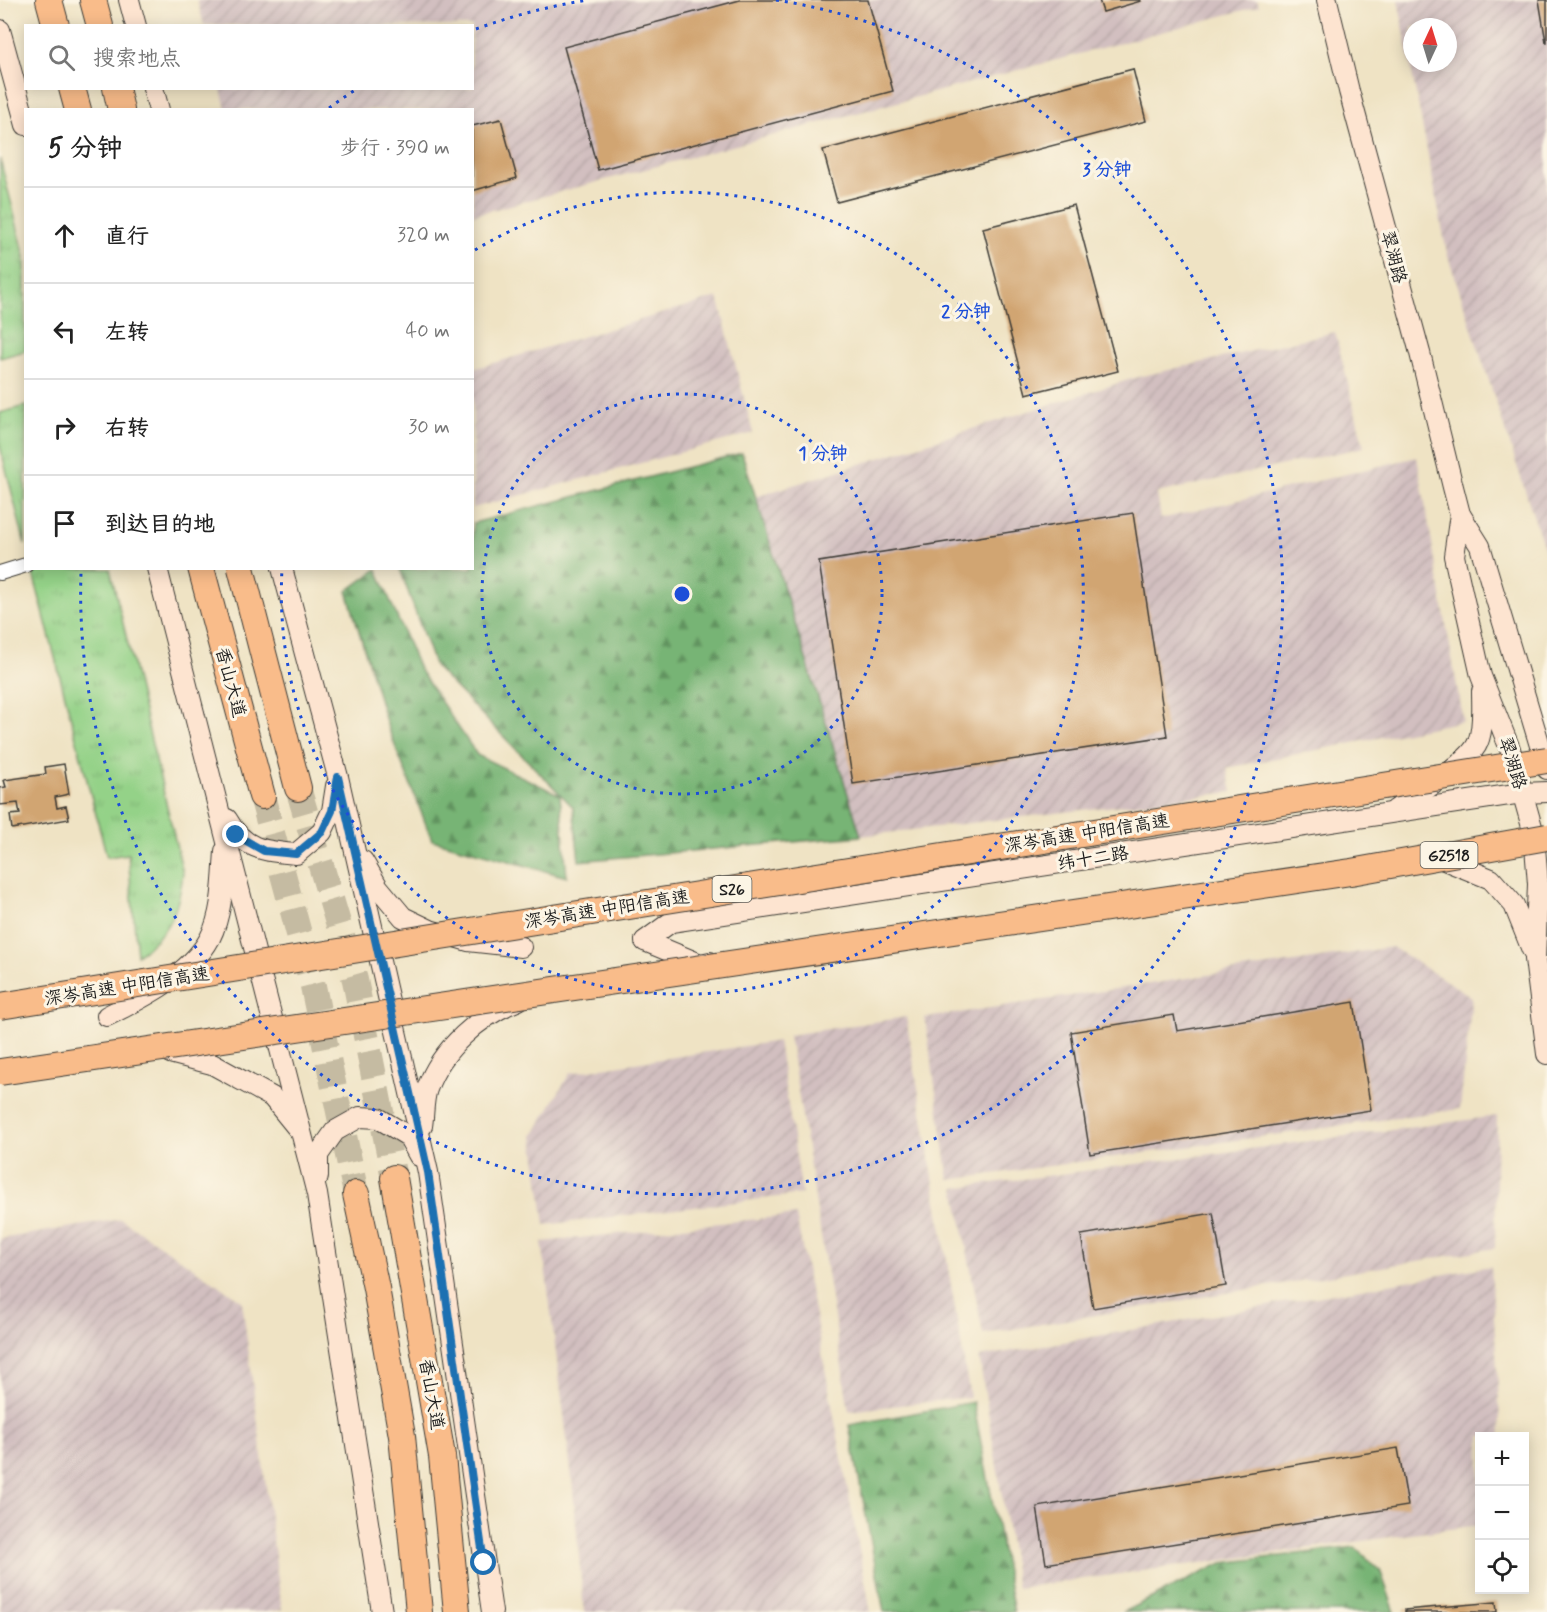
<!DOCTYPE html>
<html lang="zh">
<head>
<meta charset="utf-8">
<style>
	body { margin:0; font-family:Mynerve,"LXGW WenKai TC",sans-serif; background:#f2f2f2; color:#222 }
	.controls { position:absolute; right:18px; bottom:18px; display:grid; overflow:hidden; border-radius:0px; box-shadow:0 3px 15px #0003 }
	.controls button { width:54px; height:54px; display:grid; place-items:center; padding:0; border:0; border-bottom:2px solid #e0e0e0; background:#fff; color:#222; font:30px sans-serif }
	.compass { position:absolute; left:1403px; top:18px; width:54px; height:54px; border-radius:50%; background:#fff; box-shadow:0 3px 15px #0003; rotate:4deg }
	.stop { position:absolute; width:18px; height:18px; margin:-14px; border:4px solid #1f6fb2; border-radius:50%; background:#fff }
	.stop.end { background:#1f6fb2; border-color:#fff; box-shadow:0 2px 6px #0008 }
	.list { margin:0; padding:0; list-style:none }
	h2 { display:flex; justify-content:space-between; align-items:center; height:78px; margin:0; padding:0 24px; font-size:26px }
	h2 small { font-size:20px; font-weight:400; color:#767676 }
	.list li { display:grid; grid-template-columns:39px 1fr auto; gap:18px; align-items:center; box-sizing:border-box; height:96px; padding:0 24px; border-top:2px solid #e0e0e0 }
	.list b { display:block; font-size:22px; white-space:nowrap }
	.list em { font-size:20px; font-style:normal; color:#767676 }
	.icon { flex:none; width:33px; height:33px; fill:none; stroke:currentColor; stroke-width:2; stroke-linecap:round; stroke-linejoin:round }
	.map { position:relative; flex:none; width:1547px; height:1612px; overflow:hidden }
	.search { position:absolute; background:#fff; box-shadow:0 3px 15px #0003; left:24px; top:24px; width:450px; height:66px; display:flex; align-items:center; gap:15px; box-sizing:border-box; padding:0 21px; border-radius:0px; color:#767676; font-size:22px }
	.panel { position:absolute; background:#fff; box-shadow:0 3px 15px #0003; left:24px; top:108px; width:450px; height:462px; border-radius:0px }
	.map>svg:first-child { display:block }
	.industrial { fill:url(#industrial-furrows); fill-rule:evenodd }
	.grass { fill:url(#grass-tufts); stroke:#587752; stroke-width:1.5 }
	.forest { fill:url(#forest-firs); stroke:#4a6848; stroke-width:1.5 }
	.building { fill:#d1a572 }
	.lines { fill:none; stroke-linecap:round; stroke-linejoin:round }
	.highway-tunnel { stroke:#c5bba2; stroke-width:26; stroke-dasharray:26 13; stroke-linecap:butt }
	.street-casing { stroke:#3c3a35; stroke-width:16 }
	.secondary-casing { stroke:#3c3a35; stroke-width:22 }
	.highway-casing { stroke:#3c3a35; stroke-width:28 }
	.street { stroke:#fff; stroke-width:14 }
	.secondary { stroke:#fde4d0; stroke-width:20 }
	.highway { stroke:#f9bc8a; stroke-width:26 }
	.highway-bridge-casing { stroke:#3c3a35; stroke-width:28; stroke-linecap:butt }
	.highway-bridge { stroke:#f9bc8a; stroke-width:26 }
	.route { stroke:#1f6fb2; stroke-width:8 }
	.ring { fill:none; stroke:#1d4ed8; stroke-width:3; stroke-dasharray:3 6 }
	.labels { text-anchor:middle; stroke-width:6; stroke-linejoin:round; paint-order:stroke }
	.shield { fill:#fcf5e5; stroke:#5f5d58; stroke-width:1.5 }
	.shield-label { font-size:16px; font-weight:bold; fill:#1c1c1c }
	.street-label { font-size:18px; fill:#1c1c1c; stroke:#fcf5e5 }
	.centre { fill:#1d4ed8; stroke:#fcf5e5; stroke-width:3 }
	.ring-label { font-size:18px; text-anchor:middle; font-weight:bold; fill:#1d4ed8; stroke:#fcf5e5; stroke-width:6; stroke-linejoin:round; paint-order:stroke }
</style>
</head>
<body>
<div class="map">
<svg width="1547" height="1612" viewBox="0 0 1547 1612">
	<defs>
		<pattern id="industrial-furrows" width="10" height="10" patternUnits="userSpaceOnUse" patternTransform="scale(1.5)"><rect width="10" height="10" fill="#d2bfc0"/><path d="M-1 1l2-2M0 10L10 0M9 11l2-2" fill="none" stroke="#b4a4a4"/></pattern>
		<pattern id="grass-tufts" width="24" height="20" patternUnits="userSpaceOnUse" patternTransform="scale(1.5)"><rect width="24" height="20" fill="#94d288"/><path d="M3 7l-1-3M5 7V3M7 7l1-3M15 17l-1-3M17 17v-4M19 17l1-3" fill="none" stroke="#7fb475"/></pattern>
		<pattern id="forest-firs" width="22" height="20" patternUnits="userSpaceOnUse" patternTransform="scale(1.5)"><rect width="22" height="20" fill="#77b474"/><path d="M5 1l3.5 6h-7zM16 11l3.5 6h-7z" fill="#61925e"/></pattern>
	</defs>
	<rect width="100%" height="100%" fill="#fcf5e5"/>
	<filter id="ink" filterUnits="userSpaceOnUse"><feTurbulence type="fractalNoise" baseFrequency=".0167" numOctaves="2"/><feDisplacementMap in="SourceGraphic" scale="12" xChannelSelector="R" yChannelSelector="G"/><feConvolveMatrix kernelMatrix="1 2 1 2 8 2 1 2 1" color-interpolation-filters="sRGB"/></filter>
	<filter id="wash" filterUnits="userSpaceOnUse"><feTurbulence type="fractalNoise" baseFrequency=".008" numOctaves="4" result="noise"/><feDisplacementMap in="SourceGraphic" scale="24" xChannelSelector="R" yChannelSelector="G"/><feGaussianBlur stdDeviation="1.35" result="paint"/><feColorMatrix in="noise" values="0 0 0 0 0 0 0 0 0 0 0 0 0 0 0 0 0 1.4 0 .05"/><feComposite in="paint" operator="in"/></filter>
	<g filter="url(#wash)">
		<rect width="100%" height="100%" fill="#efe3c4"/>
		<g class="industrial">
			<path d="M197 0H1257L1259 6 473 215 472 110 226 109 221 89 472 88V26L204 25Z"/>
			<path d="M1398 0H1547V557L1447 253ZM1412 27H1448V63H1412Z"/>
			<path d="M718 297 753 433 473 508V369Z"/>
			<path d="M1335 332 1364 447 1157 493 1161 519 1417 457 1463 721 1227 768 1232 792 861 836 755 497 1138 377Z"/>
			<path d="M1392 947 1472 997 1460 1109 949 1180 925 1018Z"/>
			<path d="M906 1017 970 1397 849 1411 789 1035Z"/>
			<path d="M778 1041 802 1194 545 1225 533 1136 570 1073Z"/>
			<path d="M1497 1116 1495 1248 983 1334 955 1188Z"/>
			<path d="M796 1215 871 1612H584L572 1479 542 1242Z"/>
			<path d="M121 1219 242 1301 282 1610 267 1612H0V1239Z"/>
			<path d="M1491 1266 1501 1436H1480L1479 1525 1017 1588 979 1357Z"/>
		</g>
		<g class="grass">
			<path d="M0 159 25 256V351L0 358Z"/>
			<path d="M25 406H26L25 544 0 446V413Z"/>
			<path d="M46 568 110 569 183 873C179 910 169 934 137 955L128 854 107 857 33 573Z"/>
		</g>
		<g class="forest">
			<path d="M742 453 861 836 579 861 573 807 435 667 400 569 472 568 473 523Z"/>
			<path d="M377 569 419 669 477 755 560 795 567 877 432 840 387 725 347 591Z"/>
			<path d="M973 1402 1014 1612H884L849 1425Z"/>
			<path d="M1355 1547 1380 1570 1395 1612H1123L1222 1563Z"/>
		</g>
		<g id="blocks">
			<g class="building">
				<path d="M740 0H868L893 91 598 170 564 47Z"/>
				<path d="M1099 0H1140L1141 1 1103 12Z"/>
				<path d="M1539 0H1547V42H1546Z"/>
				<path d="M1133 69 1146 121 837 202 823 150Z"/>
				<path d="M501 119 517 178 472 191V126Z"/>
				<path d="M1074 205 1118 371 1026 394 983 228Z"/>
				<path d="M1133 513 1167 736 853 784 819 562Z"/>
				<path d="M64 764 69 794 55 797 57 808 66 806 69 819 12 829 10 815 20 814 18 803 0 805V788L6 787 4 780 46 774 45 767Z"/>
				<path d="M1354 1002 1371 1110 1090 1154 1071 1032 1174 1015 1177 1031Z"/>
				<path d="M1213 1213 1226 1286 1093 1308 1081 1235Z"/>
				<path d="M1398 1448 1408 1506 1046 1564 1037 1507Z"/>
				<path d="M1496 1602 1497 1612H1405V1610Z"/>
			</g>
		</g>
	</g>
	<g filter="url(#ink)">
		<use href="#blocks" fill-opacity="0" stroke="#3c3a35" stroke-width="1.5"/>
		<g class="lines">
			<g class="highway-tunnel">
				<path d="M298 788 355 980 394 1178"/>
				<path d="M262 796 313 986 356 1194"/>
			</g>
			<g class="street-casing">
				<path id="street" d="M0 573 26 565"/>
			</g>
			<g class="secondary-casing">
				<g id="secondary">
					<path d="M129 0 136 26"/>
					<path d="M1327 0 1349 91 1420 353 1453 487 1460 514 1480 546 1547 769"/>
					<path d="M0 30 26 125"/>
					<path d="M153 88 159 110"/>
					<path d="M1460 514 1454 556 1481 676 1510 749 1534 834 1538 884 1535 959 1547 1054"/>
					<path d="M157 568 317 1194 382 1612"/>
					<path d="M282 568 338 777 428 1172 492 1612"/>
					<path d="M1395 810C1414 797 1471 762 1478 742 1484 727 1482 707 1482 691"/>
					<path d="M227 819C244 850 264 851 296 854L322 832 332 811 336 786"/>
					<path d="M1437 857 1491 879 1514 905 1532 950"/>
					<path d="M363 861 378 887 403 917 430 930 468 941 521 947"/>
					<path d="M645 941 671 922 1522 793 1547 792"/>
					<path d="M645 941 700 964 710 962"/>
					<path d="M107 1016C141 999 191 974 210 938 223 913 223 879 225 851"/>
					<path d="M170 1053 212 1064 272 1097 298 1129"/>
					<path d="M422 1126C424 1114 423 1100 427 1089 441 1049 480 1015 519 1000"/>
					<path d="M318 1177V1155L335 1131 360 1117 378 1118 408 1136 419 1156"/>
				</g>
			</g>
			<g class="highway-casing">
				<g id="highway">
					<path d="M49 0 56 26"/>
					<path d="M93 0 100 26"/>
					<path d="M72 88 78 110"/>
					<path d="M116 88 121 110"/>
					<path d="M201 568 262 796"/>
					<path d="M241 568 298 788"/>
					<path d="M394 1178 442 1456 457 1612"/>
					<path d="M356 1194 376 1288 402 1436 419 1612"/>
				</g>
			</g>
			<use href="#street" class="street"/>
			<use href="#secondary" class="secondary"/>
			<use href="#highway" class="highway"/>
			<g class="highway-bridge-casing">
				<g id="highway-bridge">
					<path d="M0 1006 1547 760"/>
					<path d="M0 1072 1351 872 1547 837"/>
				</g>
			</g>
			<use href="#highway-bridge" class="highway-bridge"/>
		</g>
	</g>
	<g class="lines" filter="url(#ink)">
		<path class="route" d="M236 835 264 851 296 854 322 832 332 811 338 777 428 1172 484 1563"/>
	</g>
	<g class="ring">
		<circle cx="682" cy="594" r="200"/>
		<path d="M475 250A401 401 0 1 1 282 570"/>
		<path d="M329 108A601 601 0 0 1 355 90M476 29A601 601 0 0 1 588 0M776 0A601 601 0 1 1 81 573"/>
	</g>
	<g class="labels">
		<g class="shield">
			<rect x="1420.5" y="842" width="57" height="26" rx="4.5"/>
			<rect x="712.5" y="876" width="39" height="26" rx="4.5"/>
		</g>
		<g class="shield-label">
			<text x="1449" y="861">G2518</text>
			<text x="732" y="895">S26</text>
		</g>
		<g class="street-label">
			<text transform="translate(1394 257) rotate(75)" y="6">翠湖路</text>
			<text transform="translate(231 682) rotate(75)" y="6">香山大道</text>
			<text transform="translate(1513 763) rotate(73)" y="6">翠湖路</text>
			<text transform="translate(1087 833) rotate(-9)" y="6">深岑高速 中阳信高速</text>
			<text transform="translate(1093 858) rotate(-9)" y="6">纬十二路</text>
			<text transform="translate(607 909) rotate(-9)" y="6">深岑高速 中阳信高速</text>
			<text transform="translate(127 986) rotate(-9)" y="6">深岑高速 中阳信高速</text>
			<text transform="translate(432 1394) rotate(80)" y="6">香山大道</text>
		</g>
	</g>
	<circle cx="682" cy="594" r="9" class="centre"/>
	<g class="ring-label">
		<text x="1107" y="175">3 分钟</text>
		<text x="966" y="317">2 分钟</text>
		<text x="823" y="459">1 分钟</text>
	</g>
</svg>
<div class="controls">
<button>+</button>
<button>−</button>
<button><svg class="icon" aria-label="locate" viewBox="0 0 24 24"><circle cx="12" cy="12" r="6"/><path d="M12 2v4M12 18v4M2 12h4M18 12h4"/></svg></button>
</div>
<svg class="compass" viewBox="-18 -18 36 36"><path d="M0-13l5 13h-10z" fill="#e53935"/><path d="M0 13l5-13h-10z" fill="#767676"/></svg>
<div class="stop" style="left:484px;top:1563px"></div>
<div class="stop end" style="left:236px;top:835px"></div>
<div class="search"><svg class="icon" aria-label="search" viewBox="0 0 24 24"><circle cx="10" cy="10" r="6"/><path d="M15 15l6 6"/></svg>搜索地点</div>
<section class="panel">
<h2>5 分钟<small>步行 · 390 m</small></h2>
<ul class="list">
<li><svg class="icon" aria-label="ahead" viewBox="0 0 24 24"><path d="M12 20V5M6 11l6-6 6 6"/></svg><div><b>直行</b></div><em>320 m</em></li>
<li><svg class="icon" aria-label="left" viewBox="0 0 24 24"><path d="M17 20v-9H6M10 6l-5 5 5 5"/></svg><div><b>左转</b></div><em>40 m</em></li>
<li><svg class="icon" aria-label="right" viewBox="0 0 24 24"><path d="M7 20v-9h11M14 6l5 5-5 5"/></svg><div><b>右转</b></div><em>30 m</em></li>
<li><svg class="icon" aria-label="arrive" viewBox="0 0 24 24"><path d="M6 21V4h12l-3 4 3 4H6"/></svg><div><b>到达目的地</b></div></li>
</ul>
</section>
</div>
</body>
</html>
